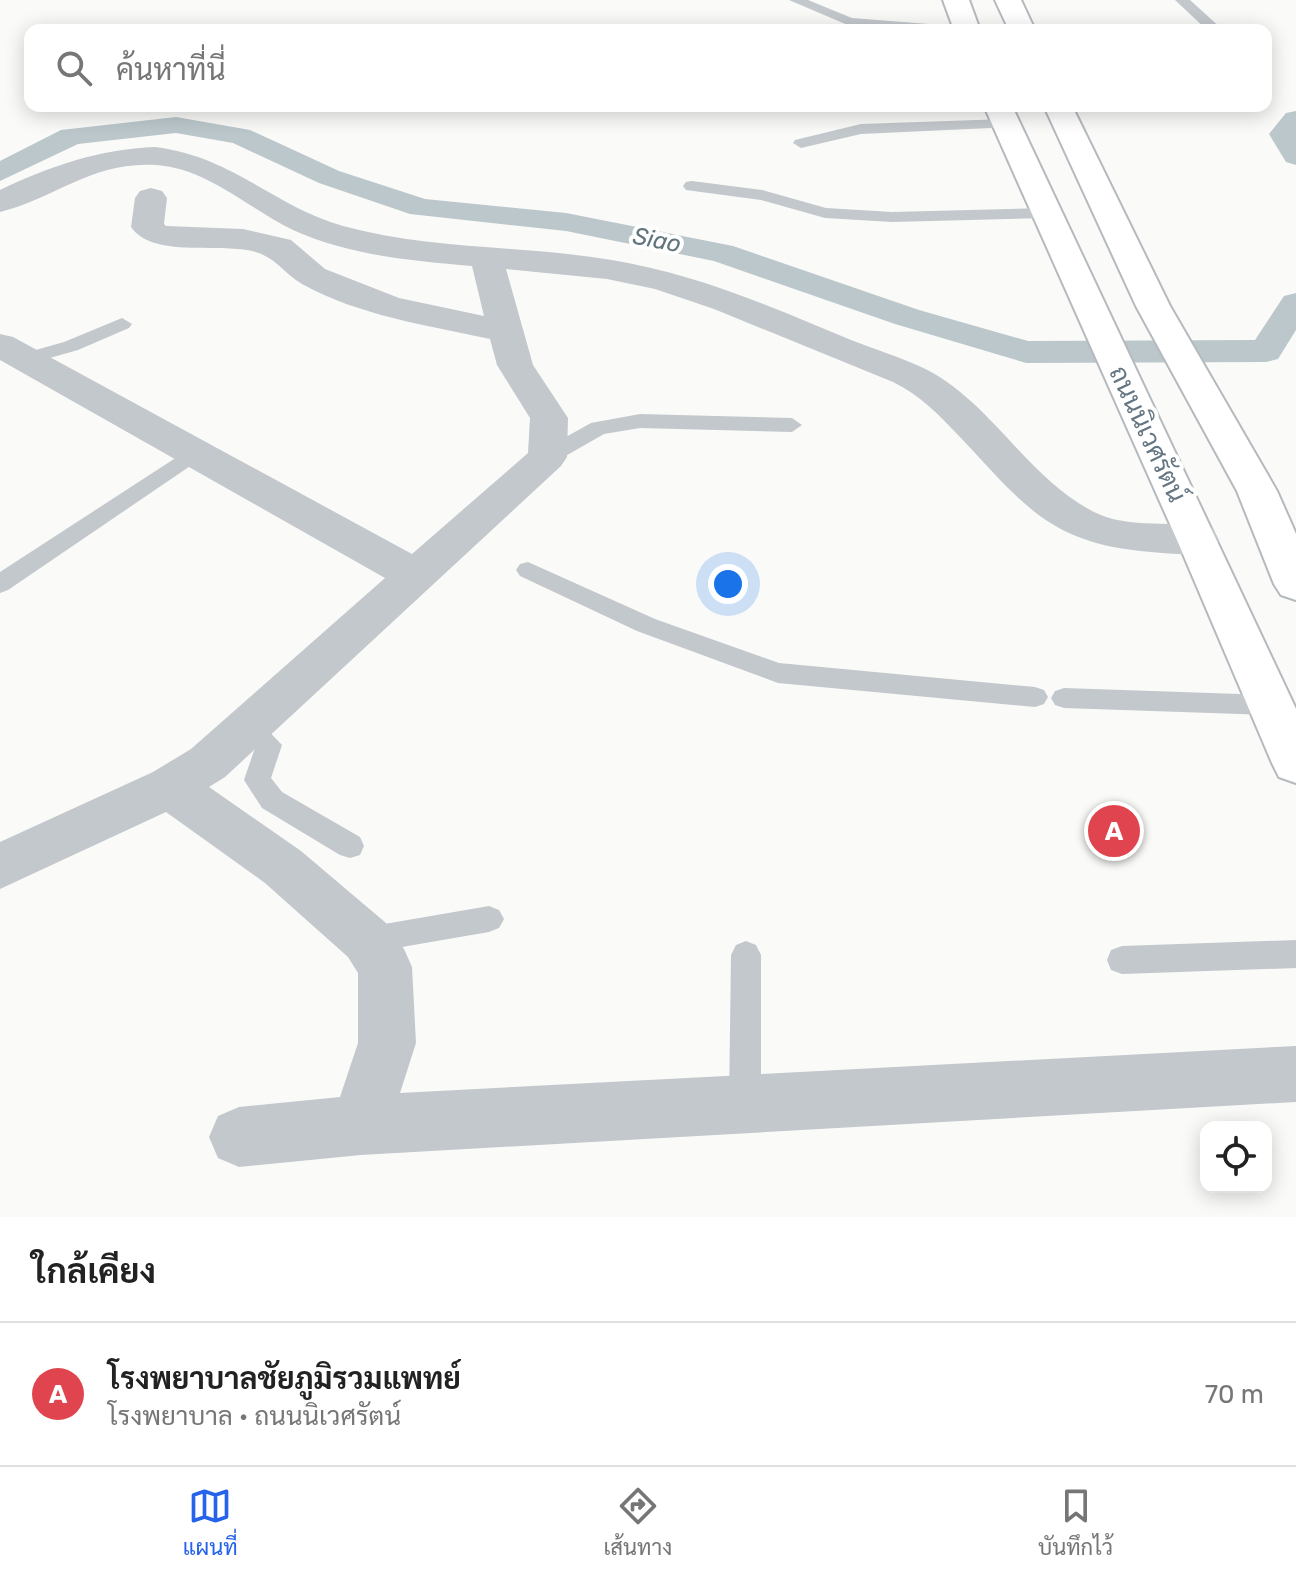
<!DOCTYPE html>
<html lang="th">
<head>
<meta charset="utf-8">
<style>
	body { margin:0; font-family:Rubik,Sarabun,sans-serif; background:#f2f2f2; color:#222 }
	.controls { position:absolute; right:24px; bottom:24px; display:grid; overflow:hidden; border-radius:16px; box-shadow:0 4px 20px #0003 }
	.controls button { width:72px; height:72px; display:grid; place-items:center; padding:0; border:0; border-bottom:2px solid #e0e0e0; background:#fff; color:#222; font:40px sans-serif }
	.you { position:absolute; left:728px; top:584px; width:28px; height:28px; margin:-20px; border:6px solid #fff; border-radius:50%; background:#1a73e8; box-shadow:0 0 0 12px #1a73e833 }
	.badge { display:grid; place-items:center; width:52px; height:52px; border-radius:50%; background:#2563eb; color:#fff; font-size:26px; font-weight:700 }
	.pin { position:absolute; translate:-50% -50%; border:4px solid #fff; box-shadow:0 2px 8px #0006 }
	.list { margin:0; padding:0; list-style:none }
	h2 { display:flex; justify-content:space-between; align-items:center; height:104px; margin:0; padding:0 32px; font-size:34px }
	h2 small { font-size:26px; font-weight:400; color:#767676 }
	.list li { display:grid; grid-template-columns:52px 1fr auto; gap:24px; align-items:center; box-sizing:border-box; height:144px; padding:0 32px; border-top:2px solid #e0e0e0 }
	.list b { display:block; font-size:30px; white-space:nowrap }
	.list p { margin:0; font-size:26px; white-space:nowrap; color:#767676 }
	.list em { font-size:26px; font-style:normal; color:#767676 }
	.icon { flex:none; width:44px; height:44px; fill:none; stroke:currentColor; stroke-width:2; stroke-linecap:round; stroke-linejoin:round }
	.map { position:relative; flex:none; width:1296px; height:1217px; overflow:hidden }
	.search { position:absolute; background:#fff; box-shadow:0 4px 20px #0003; left:24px; right:24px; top:24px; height:88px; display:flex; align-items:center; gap:20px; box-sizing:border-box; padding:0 28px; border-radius:16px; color:#767676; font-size:30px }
	.sheet { height:248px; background:#fff }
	nav { display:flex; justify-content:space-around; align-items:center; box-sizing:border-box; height:112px; border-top:2px solid #e0e0e0; background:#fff; font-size:22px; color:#767676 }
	nav a { display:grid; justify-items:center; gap:4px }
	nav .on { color:#2563eb }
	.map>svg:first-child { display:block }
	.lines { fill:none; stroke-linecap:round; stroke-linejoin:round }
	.canal { fill:#bbc7cb; fill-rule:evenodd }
	.primary-casing { stroke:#b5babe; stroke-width:4 }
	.lane { fill:#c3c8cc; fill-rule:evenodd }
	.street { fill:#c3c8cc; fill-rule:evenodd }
	.primary { fill:#fff; fill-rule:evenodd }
	.labels { text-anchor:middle; stroke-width:8; stroke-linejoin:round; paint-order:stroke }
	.far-water-label { font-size:24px; font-style:italic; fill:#60757c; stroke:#fff }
	.street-label { font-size:26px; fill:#657683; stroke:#fff }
</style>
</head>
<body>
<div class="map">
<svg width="1296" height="1217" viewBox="0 0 1296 1217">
	<rect width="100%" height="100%" fill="#fafaf8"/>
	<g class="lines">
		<g class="canal">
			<path d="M1296 111V165L1286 162 1269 134 1286 113Z"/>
			<path d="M176 117 250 130 339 171 425 199 566 213 733 246 919 310 1028 341 1255 340 1284 296 1296 293V330L1278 359 1266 362 1026 363 895 324 714 261 566 231 410 214 319 183 233 143 176 133 78 144 0 181V161L61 130Z"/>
		</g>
		<g class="primary-casing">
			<g id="primary">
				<path d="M943 0H969L980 30H954Z"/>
				<path d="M995 0H1021L1035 30H1009Z"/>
				<path d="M984 106H1012L1296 709V783L1279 777 1272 763 1177 540Z"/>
				<path d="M1044 106H1072L1170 306 1277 491 1296 534V600L1281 595 1274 584 1237 491 1136 306Z"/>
			</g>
		</g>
		<g class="lane">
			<path d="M789 0H808L852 18 954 26 961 30 850 26Z"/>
			<path d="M1175 0H1190L1223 30H1207Z"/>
			<path d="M1006 119 1014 124 1012 127 861 134 801 148 793 143 795 140 861 124Z"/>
			<path d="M692 181 762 190 826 208 892 212 1046 208 1055 213 1046 218 892 222 825 218 761 200 686 190 683 186 686 182Z"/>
			<path d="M122 318 132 324 129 328 78 350 25 365 15 359 18 355 64 342Z"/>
			<path d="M640 414 792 418 802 425 792 432 640 428 604 434 555 462H539L536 457 539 452 591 423Z"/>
			<path d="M194 446 202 448 205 453 202 458 8 590 0 593V572Z"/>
			<path d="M528 562 655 619 779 663 1035 687 1044 690 1048 697 1044 704 1035 707 778 683 637 631 520 576 516 570 520 564Z"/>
			<path d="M1064 688 1269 695 1278 698 1282 705 1278 712 1269 715 1064 708 1055 705 1051 698 1055 691Z"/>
			<path d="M249 717 258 720 282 745 271 778 282 792 360 837 364 846 360 855 350 858 340 855 262 808 244 780 255 748 236 727 240 720Z"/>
			<path d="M489 906 499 910 504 919 499 928 489 932 367 953 357 949 352 940 357 931 367 927Z"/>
			<path d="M1296 940V968L1122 974 1111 970 1107 960 1111 950 1122 946Z"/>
			<path d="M746 941 756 945 761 955V1103L756 1114 745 1119 734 1114 729 1103 731 955 736 945Z"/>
		</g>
		<path class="street" d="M155 147C234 157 273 206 343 226 430 250 522 245 612 260 696 274 773 307 851 340 874 349 897 356 919 366 989 397 1025 477 1094 512 1129 530 1176 519 1213 529L1219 540 1213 551C1189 557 1164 553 1140 551 1046 541 1020 500 959 436 939 415 920 395 893 382L714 309 655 289 607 279 506 269 533 365 568 418 567 457 561 466 225 777 209 787 301 851 386 923 404 949 412 967 416 1043 400 1093 1296 1046V1102L361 1155 239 1167 218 1158 209 1137 218 1116 239 1107 340 1097 358 1043V973L348 957 265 883 166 812 0 889V842L153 772 191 749 385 578 0 360V334L13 337 412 554 528 453 530 418 497 365 490 339C427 325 360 316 302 284 283 273 275 256 252 251 218 243 152 258 131 227L135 198 140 191 151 188 162 191 167 198 164 224 166 226 243 229 291 240 325 269 399 298 484 316 472 266C413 261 347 255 293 230 249 209 207 168 156 165 92 161 56 198 0 212V190C50 166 100 149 155 147Z"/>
		<use href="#primary" class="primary"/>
	</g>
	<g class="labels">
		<g class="far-water-label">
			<text transform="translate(657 240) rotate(11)" y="8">Siao</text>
		</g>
		<g class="street-label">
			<text transform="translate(1148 434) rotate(65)" y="9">ถนนนิเวศรัตน์</text>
		</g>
	</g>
</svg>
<div class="controls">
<button><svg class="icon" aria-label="locate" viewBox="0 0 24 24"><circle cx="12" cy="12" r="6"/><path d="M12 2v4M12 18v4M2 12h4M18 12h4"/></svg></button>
</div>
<div class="you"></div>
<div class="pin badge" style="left:1114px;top:831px;background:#e0444e">A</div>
<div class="search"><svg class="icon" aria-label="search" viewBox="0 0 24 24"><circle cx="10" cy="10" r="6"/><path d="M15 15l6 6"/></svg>ค้นหาที่นี่</div>
</div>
<section class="sheet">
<h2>ใกล้เคียง<small></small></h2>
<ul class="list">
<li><span class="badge" style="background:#e0444e">A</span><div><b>โรงพยาบาลชัยภูมิรวมแพทย์</b><p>โรงพยาบาล · ถนนนิเวศรัตน์</p></div><em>70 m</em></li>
</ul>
</section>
<nav>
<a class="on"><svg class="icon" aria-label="map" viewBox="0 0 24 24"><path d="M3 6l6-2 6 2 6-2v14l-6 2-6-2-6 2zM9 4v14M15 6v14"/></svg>แผนที่</a>
<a><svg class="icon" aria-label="directions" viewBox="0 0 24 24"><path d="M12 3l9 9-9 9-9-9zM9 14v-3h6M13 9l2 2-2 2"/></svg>เส้นทาง</a>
<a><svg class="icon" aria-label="saved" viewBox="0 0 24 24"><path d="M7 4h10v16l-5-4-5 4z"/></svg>บันทึกไว้</a>
</nav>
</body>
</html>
